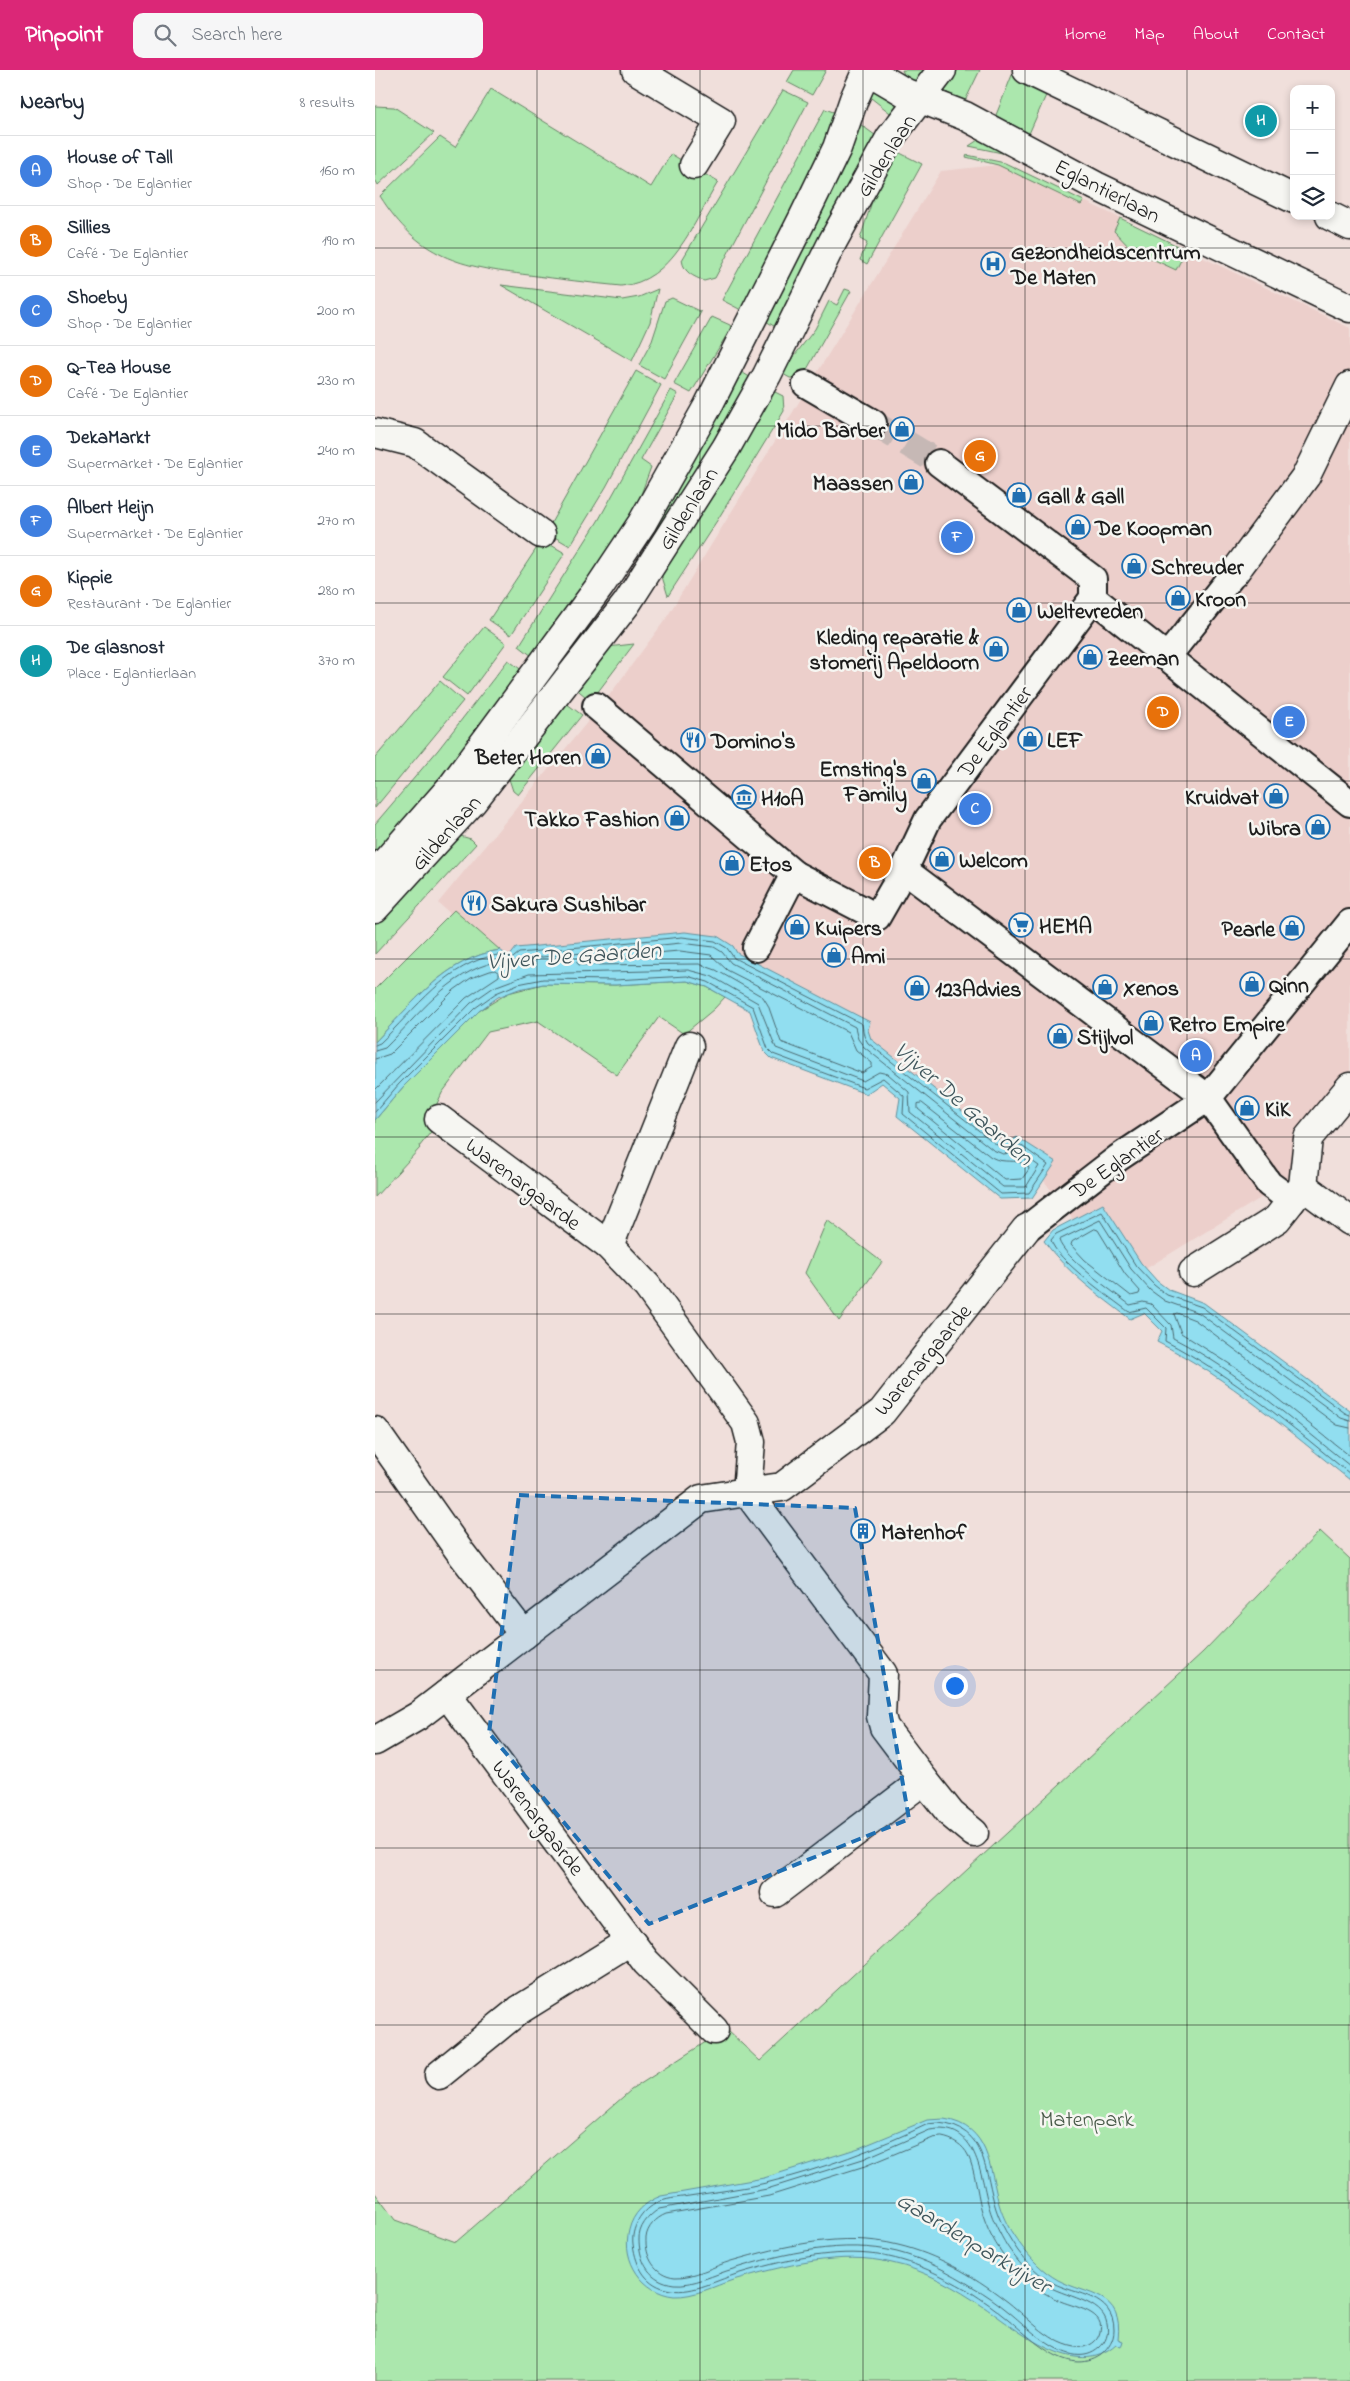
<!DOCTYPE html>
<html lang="en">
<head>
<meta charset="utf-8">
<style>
	body { margin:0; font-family:"Indie Flower",sans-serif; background:#f6f6f7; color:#1f2937 }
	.controls { position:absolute; right:15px; top:15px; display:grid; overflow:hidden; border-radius:10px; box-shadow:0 2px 8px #0003 }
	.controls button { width:45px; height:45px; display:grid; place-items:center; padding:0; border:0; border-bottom:1px solid #e0e1e3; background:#fff; color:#1f2937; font:25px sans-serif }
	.you { position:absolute; left:579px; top:1615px; width:18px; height:18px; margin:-12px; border:4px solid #fff; border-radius:50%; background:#1a73e8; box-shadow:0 0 0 8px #1a73e833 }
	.badge { display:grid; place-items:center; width:32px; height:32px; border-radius:50%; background:#db2777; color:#fff; font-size:16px; font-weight:700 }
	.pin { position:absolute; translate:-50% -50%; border:2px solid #fff; box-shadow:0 1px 5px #0006 }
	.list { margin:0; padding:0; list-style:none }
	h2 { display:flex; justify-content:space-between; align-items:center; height:65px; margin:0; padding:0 20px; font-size:21px }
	h2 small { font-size:16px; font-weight:400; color:#747a83 }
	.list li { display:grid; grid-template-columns:32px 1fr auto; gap:15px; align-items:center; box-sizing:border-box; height:70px; padding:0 20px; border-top:1px solid #e0e1e3 }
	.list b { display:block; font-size:19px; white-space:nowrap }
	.list p { margin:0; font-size:16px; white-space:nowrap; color:#747a83 }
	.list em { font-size:16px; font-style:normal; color:#747a83 }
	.icon { flex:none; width:28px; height:28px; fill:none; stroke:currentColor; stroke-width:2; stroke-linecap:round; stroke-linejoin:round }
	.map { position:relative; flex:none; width:975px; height:2311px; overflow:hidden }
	header { display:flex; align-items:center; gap:30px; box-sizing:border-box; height:70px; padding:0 25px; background:#db2777; color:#fff }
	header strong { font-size:24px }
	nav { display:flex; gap:28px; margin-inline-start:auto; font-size:18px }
	.search { width:350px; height:45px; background:#f6f6f7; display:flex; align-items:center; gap:12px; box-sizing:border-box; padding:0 18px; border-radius:10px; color:#747a83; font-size:19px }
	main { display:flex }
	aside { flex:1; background:#fff }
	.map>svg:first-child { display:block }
	.built { fill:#eccfcb }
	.green { fill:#abe7ad; stroke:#648264 }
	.water { fill:#91def0; stroke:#62909b }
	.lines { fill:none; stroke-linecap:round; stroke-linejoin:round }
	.shore { stroke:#4b6a71; stroke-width:1 }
	.pedestrian-tunnel { stroke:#c6b8b5; stroke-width:26; stroke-dasharray:26 13; stroke-linecap:butt }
	.pedestrian-casing { stroke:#1c1c1c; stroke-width:30 }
	.minor-casing { stroke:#1c1c1c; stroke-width:31 }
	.tertiary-casing { stroke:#1c1c1c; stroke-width:31 }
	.pedestrian { stroke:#f6f6f2; stroke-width:26 }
	.minor { stroke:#f6f6f2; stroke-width:28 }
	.tertiary { stroke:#f6f6f2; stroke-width:28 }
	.marked { fill:#1f6fb2; fill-opacity:0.2; stroke:#1f6fb2; stroke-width:4; stroke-dasharray:10 6; stroke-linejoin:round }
	.grid { fill:none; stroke:#1c1c1c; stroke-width:1; stroke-opacity:0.55 }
	.labels { text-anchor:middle; stroke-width:5; stroke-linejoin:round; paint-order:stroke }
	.street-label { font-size:22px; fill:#1c1c1c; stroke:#f6f6f2 }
	.poi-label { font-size:22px; font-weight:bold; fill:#1c1c1c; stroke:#f6f6f2; text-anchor:start }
	.park-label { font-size:22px; fill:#475948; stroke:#f6f6f2 }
	.water-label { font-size:24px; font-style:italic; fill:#3f565c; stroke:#f6f6f2 }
</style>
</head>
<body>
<header>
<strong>Pinpoint</strong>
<div class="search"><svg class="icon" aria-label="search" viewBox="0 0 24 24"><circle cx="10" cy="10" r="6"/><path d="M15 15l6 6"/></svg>Search here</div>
<nav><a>Home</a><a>Map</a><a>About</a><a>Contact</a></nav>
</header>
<main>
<aside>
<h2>Nearby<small>8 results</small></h2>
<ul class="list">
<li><span class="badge" style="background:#3f7fe0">A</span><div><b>House of Tall</b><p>Shop · De Eglantier</p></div><em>160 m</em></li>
<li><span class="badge" style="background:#e8710a">B</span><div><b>Sillies</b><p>Café · De Eglantier</p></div><em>190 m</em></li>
<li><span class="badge" style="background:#3f7fe0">C</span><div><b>Shoeby</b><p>Shop · De Eglantier</p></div><em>200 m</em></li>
<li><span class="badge" style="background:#e8710a">D</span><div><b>Q-Tea House</b><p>Café · De Eglantier</p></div><em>230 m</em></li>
<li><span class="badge" style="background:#3f7fe0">E</span><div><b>DekaMarkt</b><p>Supermarket · De Eglantier</p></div><em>240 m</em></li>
<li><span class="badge" style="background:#3f7fe0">F</span><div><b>Albert Heijn</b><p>Supermarket · De Eglantier</p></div><em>270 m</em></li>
<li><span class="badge" style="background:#e8710a">G</span><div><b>Kippie</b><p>Restaurant · De Eglantier</p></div><em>280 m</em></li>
<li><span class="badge" style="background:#0f9aa8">H</span><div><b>De Glasnost</b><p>Place · Eglantierlaan</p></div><em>370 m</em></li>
</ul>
</aside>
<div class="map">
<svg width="975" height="2311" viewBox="0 0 975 2311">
	<rect width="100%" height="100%" fill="#f0dfdb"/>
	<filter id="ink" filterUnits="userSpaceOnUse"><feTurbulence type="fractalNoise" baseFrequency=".02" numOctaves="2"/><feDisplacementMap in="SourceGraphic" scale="10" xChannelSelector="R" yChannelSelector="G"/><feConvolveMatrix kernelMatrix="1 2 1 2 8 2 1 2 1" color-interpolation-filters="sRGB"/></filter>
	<g filter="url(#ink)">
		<path class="built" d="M632 94 975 258V1041L918 1108 746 1214 661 1100 332 885 134 893 63 833 233 627 290 550 566 101Z"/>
		<g class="green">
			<path d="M419 0H451L437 25 412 12Z"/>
			<path d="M527 0H554L545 13 532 11Z"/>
			<path d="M577 0H605L589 33H587L567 19Z"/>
			<path d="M637 5 672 23 653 66 619 50Z"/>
			<path d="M494 16 524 34 519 46 491 24Z"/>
			<path d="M116 19 276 117 296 84 343 112C319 152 297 212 246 216 215 213 184 209 154 205 85 197 44 188 5 126L65 67 80 77Z"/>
			<path d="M408 20 433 32 340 208 329 211C318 206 309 203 307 190Z"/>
			<path d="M0 36 19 37 59 63 3 115 0 109Z"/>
			<path d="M450 39 464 44V47L366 240 347 230Z"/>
			<path d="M482 52 504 68 402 258 386 248Z"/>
			<path d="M606 68 661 98 627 83 594 76Z"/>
			<path d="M519 80 547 94 492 194 485 190 492 173 485 169 507 100Z"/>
			<path d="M592 85 630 93 709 131 706 135 623 95 591 87Z"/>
			<path d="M745 148 811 180 801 200 756 179 739 161Z"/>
			<path d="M126 215 247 230 264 227 283 219 275 252 257 291Z"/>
			<path d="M470 219 476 221 431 301 422 308H415L406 303 440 259 454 231 462 235Z"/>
			<path d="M297 228 326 242 289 309 264 295 277 271 290 231Z"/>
			<path d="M337 247 355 255 356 258 316 323 299 314Z"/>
			<path d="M361 299 380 310 285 464 274 457Z"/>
			<path d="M261 301 286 315 231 417 195 476 171 462Z"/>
			<path d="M394 319 408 326 409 341 343 449 293 526 285 500Z"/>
			<path d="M296 320 303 324 266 390 276 397 257 449 162 590 144 576 223 451Z"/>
			<path d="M167 470 190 483 136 565 114 550Z"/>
			<path d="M109 557 131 573 92 626 68 607Z"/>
			<path d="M259 574 216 631 199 617 232 577Z"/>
			<path d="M133 590 152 604 0 792V754L63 680Z"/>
			<path d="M65 611 88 631 0 738V688Z"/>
			<path d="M188 631 207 645 143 725 138 721 133 706Z"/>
			<path d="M82 765 96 769 101 774 0 884V851Z"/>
			<path d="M79 840 125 880C71 888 36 935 0 972V919Z"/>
			<path d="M312 911 332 917 350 927 339 939 309 964 284 947 242 1005 163 951 113 962 67 1023 53 1053 59 1058 44 1077 45 1078 0 1127V1050L28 1017 104 941 133 923 168 914 240 915Z"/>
			<path d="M452 1150 507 1192 464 1251 430 1203Z"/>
			<path d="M945 1461 975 1489V2311H0V2123L20 2150 81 2172 256 2020 351 1959 385 1991 828 1582Z"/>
		</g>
		<g class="water">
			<path d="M310 862 342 866 358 876 362 883 495 952 493 960 496 969 625 1071 635 1072 642 1067 681 1092 657 1128 625 1129 522 1046 525 1028 507 1013 491 1024 396 988 389 981 375 941 332 917 312 911 240 915 168 914 144 919 123 927 104 941 28 1017 0 1050V972C36 935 71 888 125 880L134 887 141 878Z"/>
			<path d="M728 1134 766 1193 782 1211 794 1220 829 1233 975 1341V1410C913 1361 854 1308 782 1272L787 1261 769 1243 755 1249C724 1225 692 1203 669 1171L678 1160Z"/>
			<path d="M569 2049C615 2056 614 2097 624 2134 628 2148 636 2163 645 2174 656 2189 667 2201 683 2210 713 2226 749 2222 743 2269L748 2271 746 2277 741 2275C701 2311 644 2261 609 2237 581 2218 550 2200 517 2193 466 2180 408 2196 358 2210 339 2216 319 2227 299 2226 268 2223 246 2191 254 2160 258 2143 270 2132 286 2126L389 2108 484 2078 552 2050Z"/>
		</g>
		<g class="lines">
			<g class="shore">
				<path d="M305 881 336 885 352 900 473 962 481 980 497 993V997L487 1003 406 972 393 935 388 927 341 900 324 894 204 895 201 892 204 890Z"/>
				<path d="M0 975 5 973C39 941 74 891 123 885L134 891 144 883 307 867 340 871 352 878 359 888 487 954 489 966 493 973 622 1075 631 1078 644 1074 673 1095 654 1123 626 1124 528 1044 529 1026 508 1008 489 1018 398 984 393 979 378 937 333 912 312 906 240 910 168 909 143 914 121 923 100 938 24 1014 0 1042"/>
				<path d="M0 981 10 978C43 946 74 902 121 892L129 897 135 898 148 889 306 873 339 877 347 882 356 893 480 957 483 969 489 977 618 1080 628 1084 644 1082 664 1096 651 1117H628L535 1042 534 1022 513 1004 504 1002 488 1011 401 978 383 933 336 906 313 900 154 904 119 917 96 933 0 1032"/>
				<path d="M0 989 15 984 79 920 96 908 115 901 120 900 124 903V906L91 928 0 1020"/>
				<path d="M547 1033 616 1087C631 1095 638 1087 653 1096L654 1099 647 1109 630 1110 543 1039V1034Z"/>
				<path d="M720 1159 723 1160 750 1204 765 1221 764 1224 756 1226 710 1190 696 1175 697 1172Z"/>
				<path d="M975 1345 970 1343 827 1237 792 1225 779 1215 761 1196 727 1142 681 1164 676 1170C680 1189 737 1229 754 1242L771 1238 791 1258 790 1271C858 1306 916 1356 975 1404"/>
				<path d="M975 1351 966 1348 824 1243 790 1231 775 1220 756 1199 725 1150 684 1170C688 1187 740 1223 755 1235L768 1232 776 1234 796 1255 798 1268C863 1301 918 1351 975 1396"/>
				<path d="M975 1358 962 1355 820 1250 802 1243 799 1244 806 1263 875 1307 975 1386"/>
				<path d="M563 2053C613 2057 609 2102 621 2139 626 2154 634 2168 643 2181 653 2194 664 2205 678 2213 701 2225 739 2225 739 2260 739 2270 734 2278 726 2285 693 2308 656 2268 633 2249 621 2239 608 2230 594 2221 563 2203 530 2187 494 2184 452 2180 406 2191 365 2203 344 2209 318 2224 296 2220 271 2216 261 2197 258 2174 256 2158 266 2142 280 2134 290 2128 303 2128 314 2126 339 2122 366 2119 391 2113 447 2099 501 2079 553 2054Z"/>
				<path d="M555 2060C603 2051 605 2105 614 2137 618 2151 625 2164 632 2176 642 2191 654 2205 669 2214 689 2227 728 2230 732 2254 734 2264 731 2272 724 2278 696 2303 654 2258 634 2242 623 2233 611 2224 598 2217 575 2202 549 2189 522 2182 469 2169 409 2183 358 2199 340 2204 318 2216 299 2214 275 2211 265 2193 264 2171 263 2157 273 2146 284 2139L392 2119 488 2089Z"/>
				<path d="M567 2067C578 2069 588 2075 593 2085 600 2101 602 2121 606 2138 616 2177 646 2214 683 2230 697 2237 734 2241 724 2265 721 2274 709 2279 700 2277 672 2272 651 2245 629 2229 598 2205 561 2184 523 2175 469 2161 408 2176 356 2191 339 2196 318 2208 300 2207 280 2205 270 2187 271 2168 272 2157 281 2148 291 2144L394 2126 490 2096 558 2068Z"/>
			</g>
			<path class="pedestrian-tunnel" d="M498 353 564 393"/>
			<g class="pedestrian-casing">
				<g id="pedestrian">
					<path d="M431 314 498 353"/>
					<path d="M564 393 718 509V528L975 733"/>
					<path d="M718 528 553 749 529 800 833 1028 894 1114 917 1131"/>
					<path d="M792 587 859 503"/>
					<path d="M221 636 419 804"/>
					<path d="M381 878 419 804 502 847 529 800"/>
					<path d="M651 1159 743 1088 833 1028 975 853"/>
				</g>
			</g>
			<g class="minor-casing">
				<g id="minor">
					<path d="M261 0 346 51 319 95"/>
					<path d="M0 363 40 373 166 464"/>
					<path d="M859 503 931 406 975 316"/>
					<path d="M64 1049 234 1176 272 1216 371 1353 376 1372 372 1422 407 1417 507 1342 651 1159"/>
					<path d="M928 1116 975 1151"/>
					<path d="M234 1176 314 976"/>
					<path d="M818 1202 902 1149 928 1116 933 1068 975 1017"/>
					<path d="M0 1361 83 1479 149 1565"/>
					<path d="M72 1624 271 1892 339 1960"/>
					<path d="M0 1671 43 1646 326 1429 372 1422 508 1604 506 1646 509 1657 549 1710 400 1823"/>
					<path d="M549 1710 576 1744 599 1763"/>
					<path d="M64 2005 144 1940 255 1871"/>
				</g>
			</g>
			<g class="tertiary-casing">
				<g id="tertiary">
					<path d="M492 0 531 23 590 46 721 116 975 238"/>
					<path d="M652 0 919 129"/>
					<path d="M955 146 975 156"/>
					<path d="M0 804 78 715 225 516 267 453 333 336 428 148 462 78 479 29 492 0"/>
					<path d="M0 838 98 731 252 533 351 378 392 305 458 171 515 68 567 0"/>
				</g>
			</g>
			<use href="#pedestrian" class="pedestrian"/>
			<use href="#minor" class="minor"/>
			<use href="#tertiary" class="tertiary"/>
		</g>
	</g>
	<path class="marked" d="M144 1425 480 1438 534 1749 274 1854 114 1663Z"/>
	<path class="grid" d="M162 0V2311M325 0V2311M488 0V2311M650 0V2311M812 0V2311M0 178H975M0 356H975M0 533H975M0 711H975M0 889H975M0 1067H975M0 1244H975M0 1422H975M0 1600H975M0 1778H975M0 1955H975M0 2133H975"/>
	<defs>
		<g id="hospital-ring" transform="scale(1.25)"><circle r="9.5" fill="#f6f6f2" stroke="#1f6fb2" stroke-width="1.5"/><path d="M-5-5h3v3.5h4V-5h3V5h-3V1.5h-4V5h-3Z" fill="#1f6fb2"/></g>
		<g id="shop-ring" transform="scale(1.25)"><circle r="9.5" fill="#f6f6f2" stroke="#1f6fb2" stroke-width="1.5"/><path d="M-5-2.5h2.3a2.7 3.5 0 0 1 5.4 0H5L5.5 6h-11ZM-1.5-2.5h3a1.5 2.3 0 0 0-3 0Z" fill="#1f6fb2"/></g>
		<g id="restaurant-ring" transform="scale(1.25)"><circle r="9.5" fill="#f6f6f2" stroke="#1f6fb2" stroke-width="1.5"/><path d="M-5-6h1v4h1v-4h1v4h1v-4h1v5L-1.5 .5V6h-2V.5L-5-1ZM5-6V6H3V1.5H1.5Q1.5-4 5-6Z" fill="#1f6fb2"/></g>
		<g id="museum-ring" transform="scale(1.25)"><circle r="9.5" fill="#f6f6f2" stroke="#1f6fb2" stroke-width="1.5"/><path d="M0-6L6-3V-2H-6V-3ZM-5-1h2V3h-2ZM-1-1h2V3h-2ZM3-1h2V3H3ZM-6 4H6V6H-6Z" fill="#1f6fb2"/></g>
		<g id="supermarket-ring" transform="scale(1.25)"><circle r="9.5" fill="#f6f6f2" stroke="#1f6fb2" stroke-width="1.5"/><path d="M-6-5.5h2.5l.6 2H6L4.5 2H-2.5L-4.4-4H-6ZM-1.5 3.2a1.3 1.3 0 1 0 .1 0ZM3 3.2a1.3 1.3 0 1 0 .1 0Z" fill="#1f6fb2"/></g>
		<g id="building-ring" transform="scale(1.25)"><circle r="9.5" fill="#f6f6f2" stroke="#1f6fb2" stroke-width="1.5"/><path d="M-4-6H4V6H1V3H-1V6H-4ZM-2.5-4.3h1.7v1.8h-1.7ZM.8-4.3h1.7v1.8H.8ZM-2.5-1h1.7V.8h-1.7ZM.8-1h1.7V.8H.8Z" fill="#1f6fb2"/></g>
	</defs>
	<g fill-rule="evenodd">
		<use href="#hospital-ring" x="618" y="194"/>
		<use href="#shop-ring" x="527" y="359"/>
		<use href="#shop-ring" x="536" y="412"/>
		<use href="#shop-ring" x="644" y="425"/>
		<use href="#shop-ring" x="703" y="457"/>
		<use href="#shop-ring" x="759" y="496"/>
		<use href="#shop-ring" x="803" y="528"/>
		<use href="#shop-ring" x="644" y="540"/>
		<use href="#shop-ring" x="621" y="579"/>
		<use href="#shop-ring" x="715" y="587"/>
		<use href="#shop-ring" x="655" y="669"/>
		<use href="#restaurant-ring" x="318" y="670"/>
		<use href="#shop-ring" x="223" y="686"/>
		<use href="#shop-ring" x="549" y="711"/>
		<use href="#shop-ring" x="901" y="726"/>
		<use href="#museum-ring" x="369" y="727"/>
		<use href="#shop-ring" x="302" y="748"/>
		<use href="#shop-ring" x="943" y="757"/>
		<use href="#shop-ring" x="567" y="789"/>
		<use href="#shop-ring" x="357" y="793"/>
		<use href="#restaurant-ring" x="99" y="833"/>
		<use href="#supermarket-ring" x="646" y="855"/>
		<use href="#shop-ring" x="422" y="857"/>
		<use href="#shop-ring" x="917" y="858"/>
		<use href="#shop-ring" x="459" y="885"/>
		<use href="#shop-ring" x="877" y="914"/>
		<use href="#shop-ring" x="730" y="917"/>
		<use href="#shop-ring" x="542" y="918"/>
		<use href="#shop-ring" x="776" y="953"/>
		<use href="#shop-ring" x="685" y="966"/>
		<use href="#shop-ring" x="872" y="1038"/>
		<use href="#building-ring" x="488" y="1461"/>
	</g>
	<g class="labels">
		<g class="street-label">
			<text transform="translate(510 85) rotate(-58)" y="8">Gildenlaan</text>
			<text transform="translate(733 120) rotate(27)" y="8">Eglantierlaan</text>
			<text transform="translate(312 438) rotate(-58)" y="8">Gildenlaan</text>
			<text transform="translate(619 661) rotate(-53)" y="8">De Eglantier</text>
			<text transform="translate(70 762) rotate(-48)" y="8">Gildenlaan</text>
			<text transform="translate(741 1092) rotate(-35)" y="8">De Eglantier</text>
			<text transform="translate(149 1113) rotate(37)" y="8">Warenargaarde</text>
			<text transform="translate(547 1289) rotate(-50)" y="8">Warenargaarde</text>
			<text transform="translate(164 1747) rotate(53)" y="8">Warenargaarde</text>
		</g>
		<g class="poi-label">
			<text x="636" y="189">Gezondheidscentrum<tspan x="636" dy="25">De Maten</tspan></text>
			<text x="510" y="367" text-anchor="end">Mido Barber</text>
			<text x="518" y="420" text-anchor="end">Maassen</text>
			<text x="662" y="433">Gall &amp; Gall</text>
			<text x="720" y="465">De Koopman</text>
			<text x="776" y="504">Schreuder</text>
			<text x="820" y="536">Kroon</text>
			<text x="662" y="548">Weltevreden</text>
			<text x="604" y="574" text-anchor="end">Kleding reparatie &amp;<tspan x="604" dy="25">stomerij Apeldoorn</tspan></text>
			<text x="732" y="595">Zeeman</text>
			<text x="672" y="677">LEF</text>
			<text x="336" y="678">Domino's</text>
			<text x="206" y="694" text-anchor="end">Beter Horen</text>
			<text x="532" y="706" text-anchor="end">Ernsting's<tspan x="532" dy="25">Family</tspan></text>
			<text x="884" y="734" text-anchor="end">Kruidvat</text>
			<text x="386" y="735">H10A</text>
			<text x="284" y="756" text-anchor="end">Takko Fashion</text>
			<text x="926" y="765" text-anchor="end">Wibra</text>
			<text x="584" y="797">Welcom</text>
			<text x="374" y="801">Etos</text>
			<text x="116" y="841">Sakura Sushibar</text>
			<text x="664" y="863">HEMA</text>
			<text x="440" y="865">Kuipers</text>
			<text x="900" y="866" text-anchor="end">Pearle</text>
			<text x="476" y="893">Ami</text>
			<text x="894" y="922">Qinn</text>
			<text x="748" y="925">Xenos</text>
			<text x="560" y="926">123Advies</text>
			<text x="794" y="961">Retro Empire</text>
			<text x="702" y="974">Stijlvol</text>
			<text x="890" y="1046">KiK</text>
			<text x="506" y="1469">Matenhof</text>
		</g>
		<g class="park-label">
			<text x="712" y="2056">Matenpark</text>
		</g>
		<g class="water-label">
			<text transform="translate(199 885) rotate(-4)" y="8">Vijver De Gaarden</text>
			<text transform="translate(589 1033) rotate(41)" y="8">Vijver De Gaarden</text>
			<text transform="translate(599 2172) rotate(31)" y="8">Gaardenparkvijver</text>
		</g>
	</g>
</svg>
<div class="controls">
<button>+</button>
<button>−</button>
<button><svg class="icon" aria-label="layers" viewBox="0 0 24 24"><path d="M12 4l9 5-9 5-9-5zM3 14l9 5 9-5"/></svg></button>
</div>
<div class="you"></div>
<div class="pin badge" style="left:821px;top:986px;background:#3f7fe0">A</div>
<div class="pin badge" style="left:500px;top:793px;background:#e8710a">B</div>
<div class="pin badge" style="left:600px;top:739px;background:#3f7fe0">C</div>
<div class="pin badge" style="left:788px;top:642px;background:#e8710a">D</div>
<div class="pin badge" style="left:914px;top:652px;background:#3f7fe0">E</div>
<div class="pin badge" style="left:582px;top:467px;background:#3f7fe0">F</div>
<div class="pin badge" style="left:605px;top:386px;background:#e8710a">G</div>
<div class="pin badge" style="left:886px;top:51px;background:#0f9aa8">H</div>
</div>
</main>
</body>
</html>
